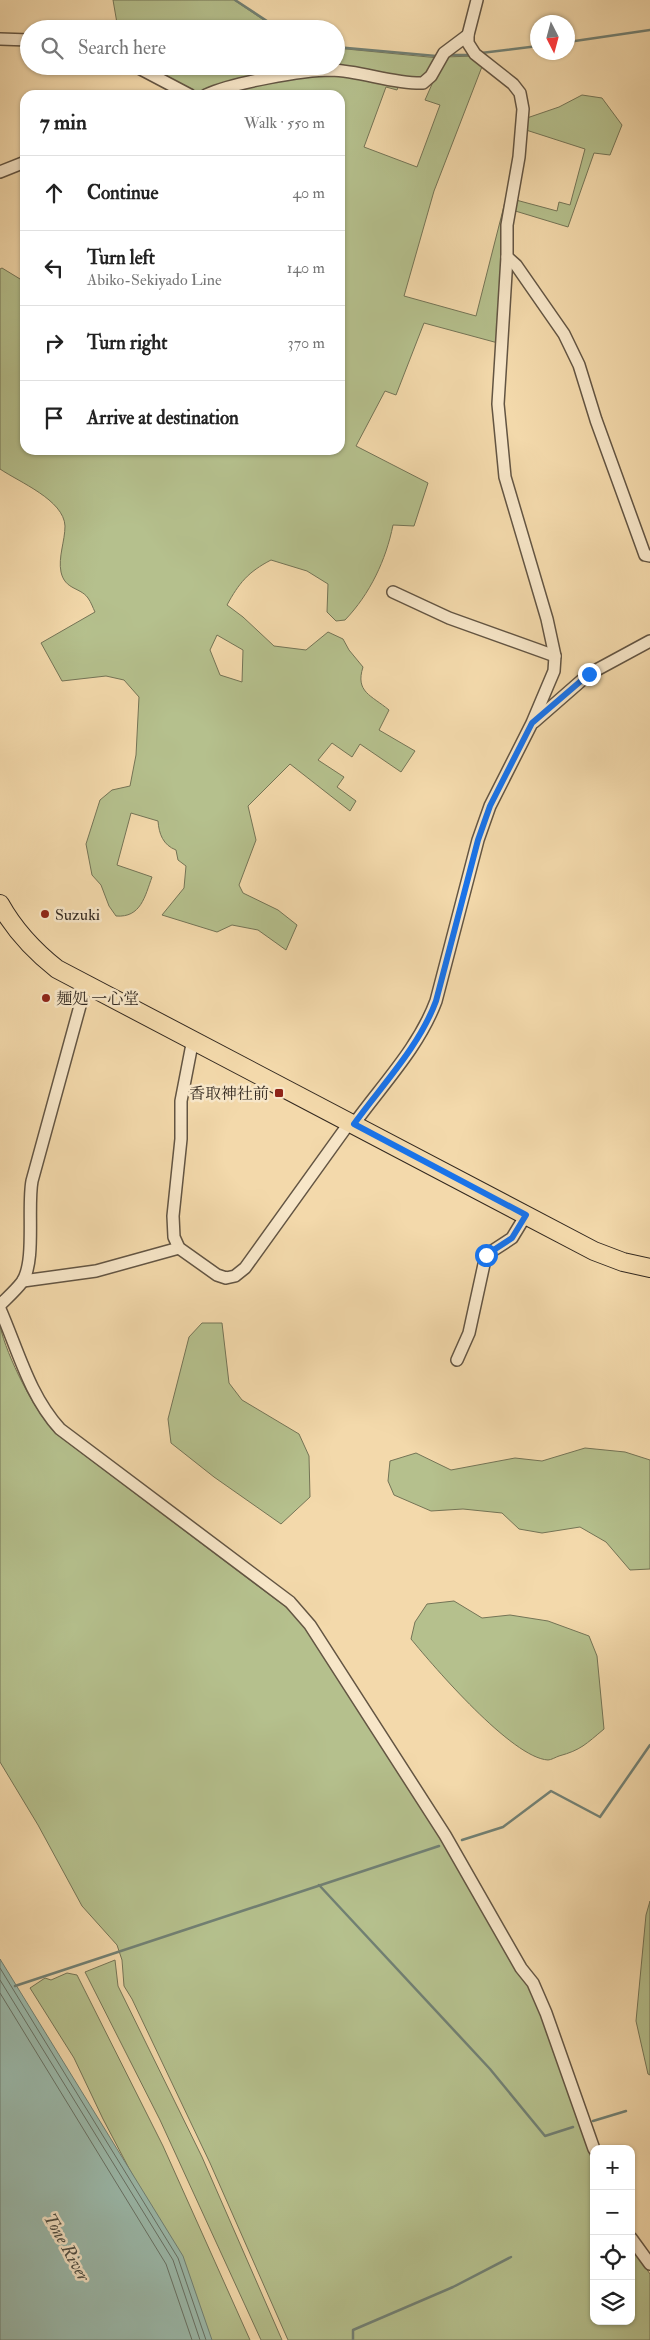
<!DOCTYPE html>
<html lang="en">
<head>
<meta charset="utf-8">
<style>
	body { margin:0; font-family:"IM FELL Double Pica","Noto Serif JP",serif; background:#f2f2f2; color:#222 }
	.controls { position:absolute; right:15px; bottom:15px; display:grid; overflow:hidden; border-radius:10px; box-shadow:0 1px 4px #0004 }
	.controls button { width:45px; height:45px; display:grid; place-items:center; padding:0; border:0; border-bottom:1px solid #e0e0e0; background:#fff; color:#222; font:25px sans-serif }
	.compass { position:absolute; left:530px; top:15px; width:45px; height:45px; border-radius:50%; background:#fff; box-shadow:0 1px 4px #0004; rotate:174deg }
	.stop { position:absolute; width:15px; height:15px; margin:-11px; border:4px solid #1a73e8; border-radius:50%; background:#fff }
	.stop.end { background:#1a73e8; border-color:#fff; box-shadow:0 1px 5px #0008 }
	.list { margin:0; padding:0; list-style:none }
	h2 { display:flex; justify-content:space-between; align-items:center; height:65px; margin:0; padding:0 20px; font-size:21px }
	h2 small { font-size:16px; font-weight:400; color:#767676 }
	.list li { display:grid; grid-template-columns:32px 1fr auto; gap:15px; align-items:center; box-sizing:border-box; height:75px; padding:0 20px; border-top:1px solid #e0e0e0 }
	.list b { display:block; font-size:19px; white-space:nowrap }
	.list p { margin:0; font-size:16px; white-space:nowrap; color:#767676 }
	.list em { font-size:16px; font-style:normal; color:#767676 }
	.icon { flex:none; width:28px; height:28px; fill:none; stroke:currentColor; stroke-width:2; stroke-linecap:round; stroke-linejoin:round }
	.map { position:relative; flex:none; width:650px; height:2340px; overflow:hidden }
	.search { position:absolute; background:#fff; box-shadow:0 1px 4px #0004; left:20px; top:20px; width:325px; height:55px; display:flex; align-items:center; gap:12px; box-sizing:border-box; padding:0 18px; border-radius:28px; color:#767676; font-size:19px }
	.panel { position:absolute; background:#fff; box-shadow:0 1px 4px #0004; left:20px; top:90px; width:325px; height:365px; border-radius:15px }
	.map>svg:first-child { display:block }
	.green { fill:#b5c08d; stroke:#747456; fill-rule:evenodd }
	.water { fill:#9bbaac; stroke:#718074 }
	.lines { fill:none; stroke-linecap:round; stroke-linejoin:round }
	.shore { stroke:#677266; stroke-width:1 }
	.stream { stroke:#718074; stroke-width:2.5 }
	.street-casing { stroke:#635543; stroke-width:14 }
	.primary-casing { stroke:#332920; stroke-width:20 }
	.street { stroke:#f7e6c8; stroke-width:11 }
	.primary { stroke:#f3d9ab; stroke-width:18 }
	.route { stroke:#1a73e8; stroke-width:6 }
	.poi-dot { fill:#8f2418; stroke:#f7e6c8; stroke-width:2 }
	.labels { text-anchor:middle; stroke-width:5; stroke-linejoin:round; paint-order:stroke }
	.poi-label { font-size:16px; fill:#332920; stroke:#f7e6c8; text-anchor:start }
	.water-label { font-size:18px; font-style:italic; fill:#4d4d43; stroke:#f7e6c8 }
</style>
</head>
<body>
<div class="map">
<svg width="650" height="2340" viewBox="0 0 650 2340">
	<rect width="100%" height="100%" fill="#f3d9ab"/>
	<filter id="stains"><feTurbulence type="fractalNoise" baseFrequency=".004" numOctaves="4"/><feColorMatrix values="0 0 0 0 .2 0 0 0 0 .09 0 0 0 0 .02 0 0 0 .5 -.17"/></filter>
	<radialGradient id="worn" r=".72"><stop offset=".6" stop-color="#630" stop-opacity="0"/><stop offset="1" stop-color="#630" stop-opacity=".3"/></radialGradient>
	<g class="green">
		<path d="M113 0H234L277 29H118Z"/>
		<path d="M336 48 439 58 425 79 399 85 397 90 386 87 364 147 417 167 440 105 425 100 444 57 475 56 483 64 434 191 404 296 476 316 505 202 498 343 424 323 396 395 385 391 356 446 428 483 414 526 393 525C386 560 370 594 345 620L336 621 327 612 328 584 307 571 271 560C248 572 239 583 227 605L243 617 274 646 306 650 328 632 343 639 349 650 363 667C355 692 371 695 389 710L379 730 415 751 401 772 360 744 352 757 332 743 318 760 344 777 337 787 356 801 350 811 290 764 248 806 256 840 239 885 243 893 278 910 297 925 286 950 258 930 232 925 217 932 162 915 184 888 186 866 178 860 176 850C163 845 159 834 158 821L131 813 117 865 152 877C145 896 141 918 116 916L109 906 101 885 92 875 86 844 100 800 112 790 130 786 136 755 139 697 124 680 106 676 62 681 41 643 95 612C93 608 91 602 88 598 80 587 65 590 61 572 58 557 65 541 65 526 64 500 19 482 0 469V269L2 268 25 282V450H340V95H231L221 88 204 95H194L139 66H336ZM217 635 243 650 242 682 220 675 210 650Z"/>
		<path d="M582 95 602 98 622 125 610 155 594 153 568 227 512 210 516 200 557 211 559 202 570 205 585 149 523 129 524 119 559 107Z"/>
		<path d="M202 1323H222L229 1383 242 1400 299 1434 309 1456 310 1497 281 1524 214 1477 171 1443 168 1419 189 1337Z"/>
		<path d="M0 1326C7 1357 34 1410 55 1433L291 1611 302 1623 387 1753 513 1953 541 2015 557 2056 594 2167V2321H631V2247L650 2274V2340H288L210 2163 132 1999 124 1986 122 1960 117 1945 82 1906 38 1825 0 1762Z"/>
		<path d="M585 1448 625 1452 650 1460V1569L630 1570 606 1542 580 1527 542 1533 519 1529 502 1513 463 1509 431 1511 394 1495 388 1481 390 1461 416 1453 451 1470 515 1458 542 1461Z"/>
		<path d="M454 1601 482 1618 510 1615 548 1621 589 1636 597 1656 604 1729C586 1744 581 1750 559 1756 556 1757 551 1760 548 1760 512 1758 434 1667 411 1639L415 1622 427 1604Z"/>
		<path d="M650 1901V2075L648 2074 636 2021 646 1915Z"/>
		<path d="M115 1960 118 1986 202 2157 282 2340H261L160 2120 85 1972Z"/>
		<path d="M67 1973 77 1975 163 2146 250 2340H208L143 2195 103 2119 74 2058 30 1988 45 1978 51 1980Z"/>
	</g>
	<path class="water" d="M0 1959 183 2256 212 2340H0Z"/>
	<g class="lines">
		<g class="shore">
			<path d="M0 1968 178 2258 206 2340"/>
			<path d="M0 1980 173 2260 200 2340"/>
			<path d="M0 1993 166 2264 192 2340"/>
		</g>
		<g class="stream">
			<path d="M235 0 279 29"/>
			<path d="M568 42 650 30"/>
			<path d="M336 47 436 56"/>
			<path d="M481 53 538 46"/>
			<path d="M449 55H470"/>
			<path d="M462 1840 503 1827 551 1791 600 1817 650 1745"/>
			<path d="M319 1885 490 2069 545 2136 573 2127"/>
			<path d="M15 1986 439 1846"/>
			<path d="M593 2121 626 2111"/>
			<path d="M353 2340V2330L453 2287 511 2257"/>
		</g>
		<g class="street-casing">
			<g id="street">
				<path d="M0 39 29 40"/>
				<path d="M135 66 190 95"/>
				<path d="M206 95C231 83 303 70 331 70 362 71 393 84 423 83L431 76 444 53 468 35"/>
				<path d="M0 172 25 162"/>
				<path d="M507 257 516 265 564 334 579 365 596 420 645 555 650 556"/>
				<path d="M393 592 449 618 555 656"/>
				<path d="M534 722 589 674 650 641"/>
				<path d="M193 1039 181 1101V1139L173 1216 174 1237 179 1248 217 1275 226 1278 235 1276 245 1268 350 1122"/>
				<path d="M354 1124C382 1085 419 1047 436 1001L478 840 490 806 532 723 554 671 555 656 547 619 505 477 498 404 507 257V225L519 157 523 109 520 93 513 84 475 54 468 43V35L477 0"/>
				<path d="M23 1281 96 1271 179 1248"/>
				<path d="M0 1305C7 1298 16 1290 22 1282 36 1262 27 1207 32 1181L86 984"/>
				<path d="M0 1309C18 1350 29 1395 60 1429L290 1602 310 1625 445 1835 521 1968 533 1983 546 2013 594 2149"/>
				<path d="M457 1360 469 1333 486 1255 512 1238 526 1215"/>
				<path d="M631 2238 650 2264"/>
			</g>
		</g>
		<g class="primary-casing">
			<path id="primary" d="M0 904C15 931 33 950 57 969L594 1251 623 1262 650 1268"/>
		</g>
		<use href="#street" class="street"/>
		<use href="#primary" class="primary"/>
	</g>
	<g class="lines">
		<path class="route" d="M486 1255 512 1238 526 1215 354 1124C382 1085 419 1047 436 1001L478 840 490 806 532 723 589 674"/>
	</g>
	<g class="poi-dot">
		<circle cx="45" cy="914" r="5"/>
		<circle cx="46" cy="998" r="5"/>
		<rect x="274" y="1088" width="10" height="10" rx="2.5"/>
	</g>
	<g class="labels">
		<g class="poi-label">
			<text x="55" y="920">Suzuki</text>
			<text x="56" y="1004">麺処 一心堂</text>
			<text x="269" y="1099" text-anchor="end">香取神社前</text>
		</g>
		<g class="water-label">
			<text transform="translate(67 2247) rotate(61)" y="6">Tone River</text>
		</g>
	</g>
	<rect width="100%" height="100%" filter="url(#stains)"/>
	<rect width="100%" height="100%" fill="url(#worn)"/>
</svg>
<div class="controls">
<button>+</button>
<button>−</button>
<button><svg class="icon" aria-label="locate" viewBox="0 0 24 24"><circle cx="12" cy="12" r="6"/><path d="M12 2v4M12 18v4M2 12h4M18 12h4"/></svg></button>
<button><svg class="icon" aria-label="layers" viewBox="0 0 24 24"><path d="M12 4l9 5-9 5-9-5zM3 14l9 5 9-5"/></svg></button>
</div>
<svg class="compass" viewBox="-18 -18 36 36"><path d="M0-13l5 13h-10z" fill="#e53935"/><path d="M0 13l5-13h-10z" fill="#767676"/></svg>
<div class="stop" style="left:486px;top:1255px"></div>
<div class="stop end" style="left:589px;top:674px"></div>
<div class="search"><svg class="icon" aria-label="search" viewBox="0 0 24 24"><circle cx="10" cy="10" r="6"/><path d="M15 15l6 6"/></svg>Search here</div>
<section class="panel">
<h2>7 min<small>Walk · 550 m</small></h2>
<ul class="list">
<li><svg class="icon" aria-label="ahead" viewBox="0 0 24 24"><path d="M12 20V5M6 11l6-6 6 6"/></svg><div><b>Continue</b></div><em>40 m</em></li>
<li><svg class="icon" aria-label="left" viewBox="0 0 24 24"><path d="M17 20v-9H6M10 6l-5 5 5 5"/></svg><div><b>Turn left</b><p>Abiko-Sekiyado Line</p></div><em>140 m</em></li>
<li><svg class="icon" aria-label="right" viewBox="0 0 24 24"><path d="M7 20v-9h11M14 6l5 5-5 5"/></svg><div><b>Turn right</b></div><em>370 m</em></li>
<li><svg class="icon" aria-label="arrive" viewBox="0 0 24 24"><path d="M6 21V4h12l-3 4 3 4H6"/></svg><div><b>Arrive at destination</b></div></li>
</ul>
</section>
</div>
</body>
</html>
